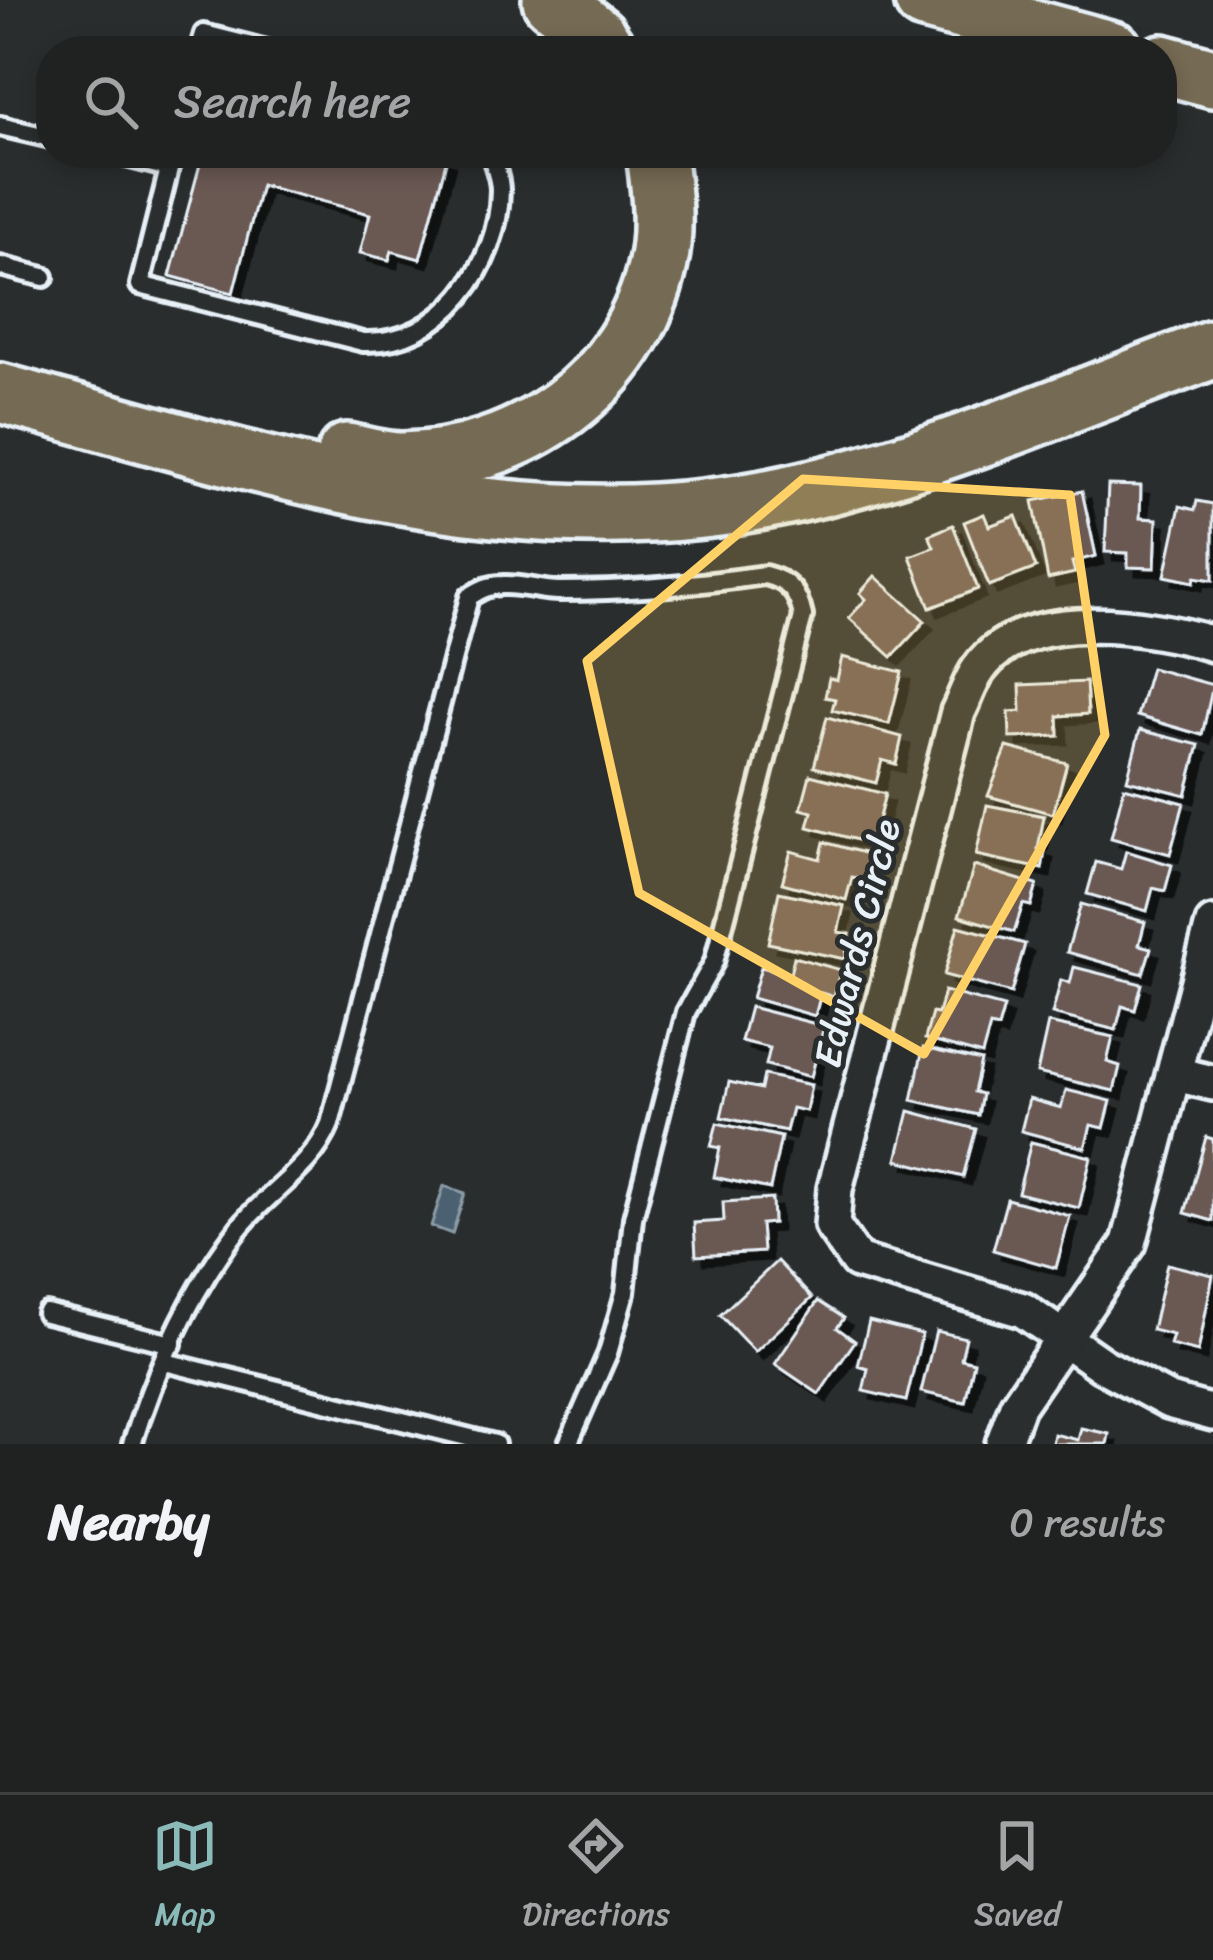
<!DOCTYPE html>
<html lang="en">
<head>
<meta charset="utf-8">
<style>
	body { margin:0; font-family:Sriracha,sans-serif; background:#2d2f2f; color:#f1f3f6 }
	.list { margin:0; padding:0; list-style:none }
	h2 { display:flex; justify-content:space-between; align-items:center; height:156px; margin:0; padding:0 48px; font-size:51px }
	h2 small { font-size:39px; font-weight:400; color:#a2a4a5 }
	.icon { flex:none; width:66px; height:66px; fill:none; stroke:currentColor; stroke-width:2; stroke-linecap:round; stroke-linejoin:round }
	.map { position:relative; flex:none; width:1213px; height:1444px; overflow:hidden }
	.search { position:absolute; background:#202222; box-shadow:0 6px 18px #0003; left:36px; right:36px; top:36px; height:132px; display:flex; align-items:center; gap:30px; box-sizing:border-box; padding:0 42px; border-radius:48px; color:#a2a4a5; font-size:45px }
	.sheet { height:348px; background:#202222 }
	nav { display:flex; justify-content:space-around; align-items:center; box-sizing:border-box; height:168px; border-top:3px solid #3d3f40; background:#202222; font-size:33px; color:#a2a4a5 }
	nav a { display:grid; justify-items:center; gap:6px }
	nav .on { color:#8bbbb9 }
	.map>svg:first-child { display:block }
	.water { fill:#4c6170; stroke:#8a9ba6; stroke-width:3 }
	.building { fill:#6a5952; stroke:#e8f1f8; stroke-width:3; filter:url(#shadow) }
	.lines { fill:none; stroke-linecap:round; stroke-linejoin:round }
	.lane-casing { stroke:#e8f1f8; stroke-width:26 }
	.street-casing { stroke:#e8f1f8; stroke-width:42 }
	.highway-casing { stroke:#e8f1f8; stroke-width:66 }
	.lane { stroke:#2a2d2e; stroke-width:16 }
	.street { stroke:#2a2d2e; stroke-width:33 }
	.highway { stroke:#756b52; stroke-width:57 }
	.marked { fill:#ffd166; fill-opacity:0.2; stroke:#ffd166; stroke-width:9; stroke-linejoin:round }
	.labels { text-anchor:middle; stroke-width:10; stroke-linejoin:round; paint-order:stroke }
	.street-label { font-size:39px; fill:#e8f1f8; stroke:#2a2d2e }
</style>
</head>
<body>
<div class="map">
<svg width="1213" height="1444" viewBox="0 0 1213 1444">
	<defs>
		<filter id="shadow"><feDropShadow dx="8" dy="8" stdDeviation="0" flood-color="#0009"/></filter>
	</defs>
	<rect width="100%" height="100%" fill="#2a2d2e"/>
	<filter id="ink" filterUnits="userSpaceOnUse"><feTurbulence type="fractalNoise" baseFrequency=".00833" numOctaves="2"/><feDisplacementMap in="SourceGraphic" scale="24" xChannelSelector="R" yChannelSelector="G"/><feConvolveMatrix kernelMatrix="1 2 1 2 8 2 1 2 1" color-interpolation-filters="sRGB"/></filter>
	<g filter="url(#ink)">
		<path class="water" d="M444 1186 465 1193 452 1234 431 1226Z"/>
		<g class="building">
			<path d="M203 153H428L447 158 420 259 392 251 389 260 360 253 370 214 261 185 233 293 170 276Z"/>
			<path d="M1108 485 1141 486 1140 518 1157 519 1155 568 1128 567V553L1105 552Z"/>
			<path d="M1082 491 1096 556 1072 562 1075 573 1048 579 1033 501Z"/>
			<path d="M1197 501 1213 504V580L1195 577 1194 582 1165 576 1180 506 1195 510Z"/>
			<path d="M984 514 989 526 1016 516 1036 568 989 586 964 522Z"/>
			<path d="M953 525 978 589 930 608 910 556 934 547 929 535Z"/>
			<path d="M875 576 925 621 892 657 849 618 866 599 860 593Z"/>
			<path d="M842 657 902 672 889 724 832 710 835 699 825 697 829 678 837 680Z"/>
			<path d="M1151 668 1213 685 1202 735 1137 716Z"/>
			<path d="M1086 682 1088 714 1058 716 1059 736 1010 738 1009 712 1021 711 1020 685Z"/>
			<path d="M827 717 902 737 896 764 882 760 876 783 814 767Z"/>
			<path d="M1140 730 1199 745 1186 795 1127 780Z"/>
			<path d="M1007 747 1067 763 1053 814 988 796Z"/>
			<path d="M810 775 885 794 872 844 808 827 812 812 801 809Z"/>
			<path d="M1124 787 1184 803 1170 854 1111 838Z"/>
			<path d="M987 805 1044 816 1038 849 1045 851 1042 869 976 855Z"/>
			<path d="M824 842 871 855 864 880 852 877 846 900 782 883 791 851 820 859Z"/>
			<path d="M1126 851 1172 865 1165 891 1153 888 1147 911 1087 894 1096 862 1121 869Z"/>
			<path d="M974 866 1037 885 1031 906 1023 904 1014 932 959 916Z"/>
			<path d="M779 892 844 906 838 932 850 934 845 959 768 943Z"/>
			<path d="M1081 904 1145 922 1139 945 1151 948 1143 974 1067 952Z"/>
			<path d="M958 926 1025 944 1011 993 944 975Z"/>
			<path d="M794 957 841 970 834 997 821 993 815 1016 752 998 761 967 790 974Z"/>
			<path d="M1074 967 1142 984 1135 1010 1122 1006 1116 1030 1052 1014 1061 980 1070 983Z"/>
			<path d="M944 991 1004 1007 998 1028 990 1026 982 1055 925 1039 932 1013 938 1014Z"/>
			<path d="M750 1007 824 1026 811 1077 766 1065 770 1048 741 1041Z"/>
			<path d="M1048 1023 1113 1037 1107 1062 1120 1066 1114 1091 1037 1073Z"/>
			<path d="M923 1048 981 1061 974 1092 982 1094 978 1115 912 1100Z"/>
			<path d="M764 1075 811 1085 806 1111 792 1108 786 1131 721 1117 729 1082 761 1089Z"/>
			<path d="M1066 1090 1111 1101 1104 1128 1091 1125 1085 1148 1021 1131 1029 1099 1061 1108Z"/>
			<path d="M909 1111 976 1129 963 1177 897 1160Z"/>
			<path d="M717 1123 781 1137 770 1189 714 1177 720 1148 711 1146Z"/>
			<path d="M1206 1137 1213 1139V1221L1185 1213Z"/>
			<path d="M1031 1142 1091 1157 1079 1208 1018 1193Z"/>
			<path d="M772 1199 773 1223 761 1224 763 1252 696 1256 694 1223 724 1221 723 1202Z"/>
			<path d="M1007 1199 1070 1216 1056 1268 993 1250Z"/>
			<path d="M777 1261 812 1298 755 1352 720 1315Z"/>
			<path d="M1167 1264 1213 1275 1198 1352 1170 1345 1173 1335 1152 1330Z"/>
			<path d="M818 1301 844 1318 837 1328 855 1341 819 1394 775 1364Z"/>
			<path d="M869 1321 922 1334 906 1401 863 1391 868 1369 858 1366Z"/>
			<path d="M936 1331 966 1338 961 1359 974 1362 965 1402 921 1392Z"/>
			<path d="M1081 1428 1109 1434 1107 1444H1052L1054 1434 1078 1440Z"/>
		</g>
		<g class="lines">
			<g class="lane-casing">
				<g id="lane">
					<path d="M199 51 204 34 271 51"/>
					<path d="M0 126 51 138"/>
					<path d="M110 153 169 168"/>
					<path d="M173 153 140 285 363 342C443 345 499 265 500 190 500 177 494 165 491 153"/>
					<path d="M0 266 44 277"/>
					<path d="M46 1313 172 1344"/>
					<path d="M165 1362 495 1444"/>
					<path d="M132 1444C156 1368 190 1291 239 1228 268 1191 312 1169 330 1124L469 597C481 589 489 585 503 585 522 584 540 591 559 591 629 591 696 585 765 575 789 581 798 592 803 616L714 962 686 1012 633 1218 625 1293 608 1353 568 1444"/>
				</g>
			</g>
			<g class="street-casing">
				<g id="street">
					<path d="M1213 644C1149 625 1024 605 979 669 970 681 965 699 958 712L835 1189 832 1225 857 1261 1023 1310 1102 1365 1169 1401 1213 1413"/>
					<path d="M1175 1074 1213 1083"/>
					<path d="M1003 1444 1017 1406 1129 1243 1213 924"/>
				</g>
			</g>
			<g class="highway-casing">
				<g id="highway">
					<path d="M552 0 597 36 607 51"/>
					<path d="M924 0 1113 51"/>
					<path d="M1162 64 1213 78"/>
					<path d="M0 393C230 455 461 536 703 509 876 490 1050 408 1213 349"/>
					<path d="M347 453C364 456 384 462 401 462 520 461 633 383 658 263 666 227 661 189 656 153"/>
				</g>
			</g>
			<use href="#lane" class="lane"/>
			<use href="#street" class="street"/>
			<use href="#highway" class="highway"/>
		</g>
	</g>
	<path class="marked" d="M803 479 1070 495 1105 735 924 1054 639 893 587 661Z"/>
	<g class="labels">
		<g class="street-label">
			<text transform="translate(856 943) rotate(-76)" y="14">Edwards Circle</text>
		</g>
	</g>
</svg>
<div class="search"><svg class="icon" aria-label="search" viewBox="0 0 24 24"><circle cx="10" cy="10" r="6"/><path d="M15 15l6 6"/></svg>Search here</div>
</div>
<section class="sheet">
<h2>Nearby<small>0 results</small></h2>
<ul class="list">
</ul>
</section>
<nav>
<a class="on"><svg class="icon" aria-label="map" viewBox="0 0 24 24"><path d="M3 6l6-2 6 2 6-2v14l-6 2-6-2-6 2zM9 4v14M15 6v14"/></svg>Map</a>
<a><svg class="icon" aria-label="directions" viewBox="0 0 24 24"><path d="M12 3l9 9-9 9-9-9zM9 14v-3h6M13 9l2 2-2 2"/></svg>Directions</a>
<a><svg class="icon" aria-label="saved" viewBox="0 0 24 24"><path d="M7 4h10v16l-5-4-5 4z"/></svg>Saved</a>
</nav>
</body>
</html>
